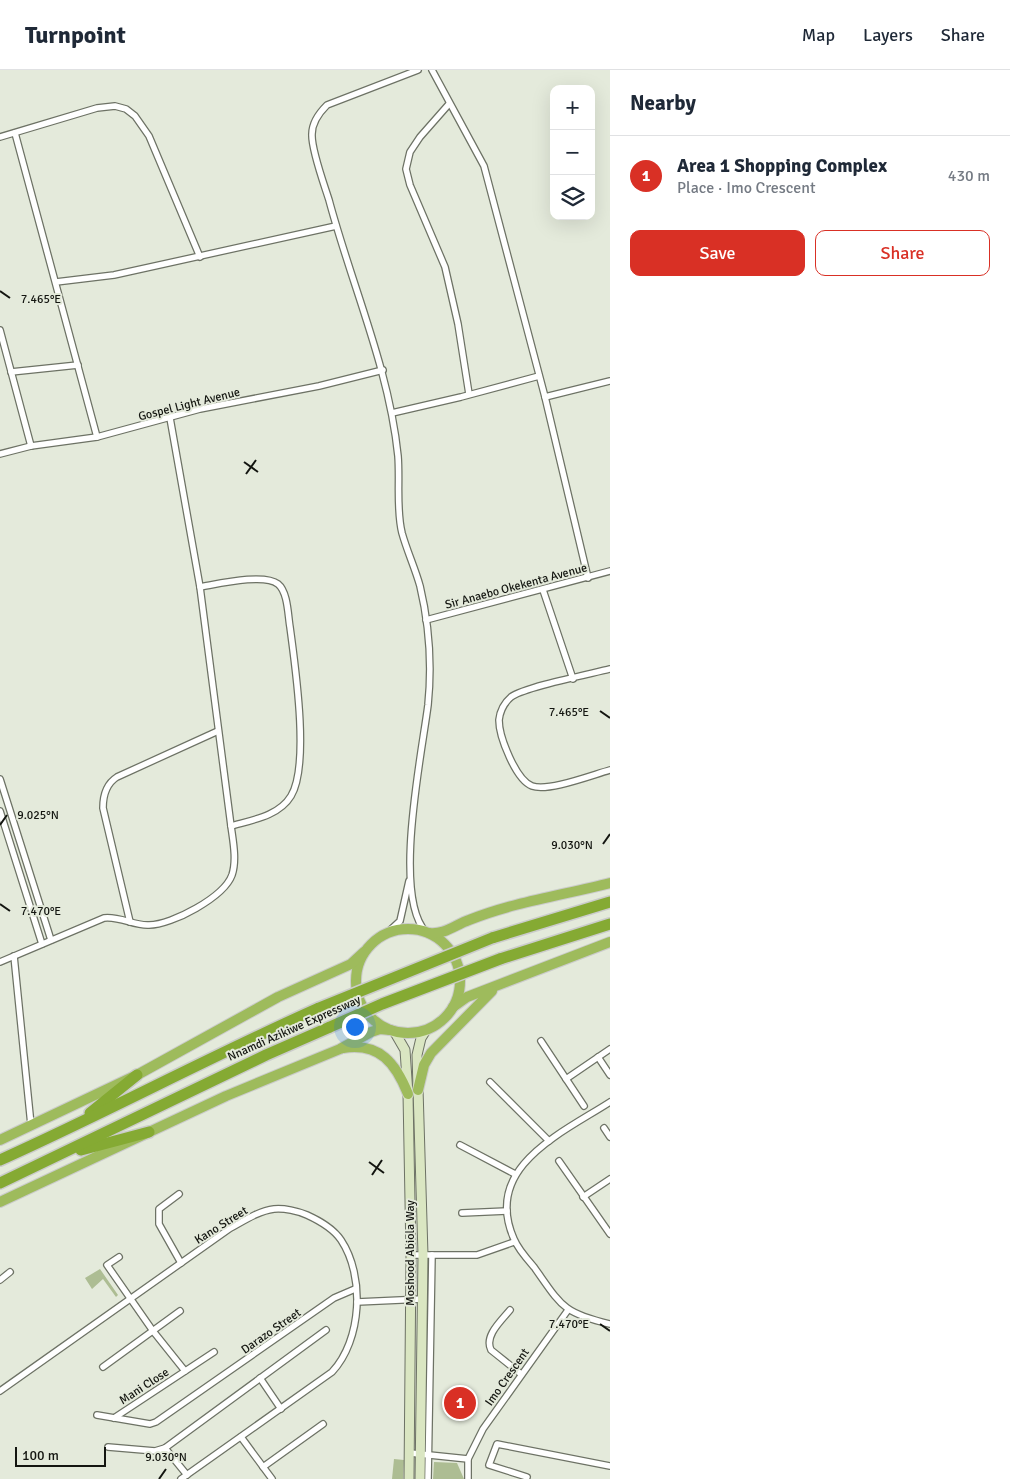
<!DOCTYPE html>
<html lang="en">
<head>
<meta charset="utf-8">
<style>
	body { margin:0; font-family:Signika,sans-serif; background:#f2f2f3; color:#1f2937 }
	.controls { position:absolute; right:15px; top:15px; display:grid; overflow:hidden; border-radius:10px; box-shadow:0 5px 20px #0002 }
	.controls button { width:45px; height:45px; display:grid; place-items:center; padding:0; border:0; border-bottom:1px solid #e0e1e3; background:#fff; color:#1f2937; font:25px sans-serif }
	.scale { position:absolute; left:15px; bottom:12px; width:91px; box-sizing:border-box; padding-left:5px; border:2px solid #141611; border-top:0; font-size:14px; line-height:18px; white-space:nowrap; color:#141611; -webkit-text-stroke:4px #e4eadb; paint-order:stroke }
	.you { position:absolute; left:354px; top:956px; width:18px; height:18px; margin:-12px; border:4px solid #fff; border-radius:50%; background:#1a73e8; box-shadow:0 0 0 8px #1a73e833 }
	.badge { display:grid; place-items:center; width:32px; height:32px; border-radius:50%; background:#d93025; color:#fff; font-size:16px; font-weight:700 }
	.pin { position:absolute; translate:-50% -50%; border:2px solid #fff; box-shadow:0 1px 5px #0006 }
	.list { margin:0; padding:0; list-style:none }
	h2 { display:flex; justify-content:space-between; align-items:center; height:65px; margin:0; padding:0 20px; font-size:21px }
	h2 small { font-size:16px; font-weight:400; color:#747a83 }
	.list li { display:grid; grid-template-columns:32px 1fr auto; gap:15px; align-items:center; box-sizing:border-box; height:80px; padding:0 20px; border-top:1px solid #e0e1e3 }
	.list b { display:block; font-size:19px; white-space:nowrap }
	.list p { margin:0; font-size:16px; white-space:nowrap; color:#747a83 }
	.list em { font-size:16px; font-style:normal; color:#747a83 }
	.actions { display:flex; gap:10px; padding:15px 20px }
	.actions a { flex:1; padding:11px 0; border:1px solid #d93025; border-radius:10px; text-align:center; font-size:18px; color:#d93025 }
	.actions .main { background:#d93025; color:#fff }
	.icon { flex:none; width:28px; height:28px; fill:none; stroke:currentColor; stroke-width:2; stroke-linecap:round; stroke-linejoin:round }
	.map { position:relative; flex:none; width:610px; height:1409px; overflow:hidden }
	header { display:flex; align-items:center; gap:30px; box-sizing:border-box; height:70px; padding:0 25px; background:#fff; border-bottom:1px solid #e0e1e3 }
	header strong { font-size:24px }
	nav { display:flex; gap:28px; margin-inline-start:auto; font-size:18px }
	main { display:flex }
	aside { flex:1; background:#fff }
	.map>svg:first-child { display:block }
	.green { fill:#adbd93 }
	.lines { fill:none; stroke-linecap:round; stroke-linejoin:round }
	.minor-casing { stroke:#6d7265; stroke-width:8 }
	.secondary-casing { stroke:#6d7265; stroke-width:11 }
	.trunk-casing { stroke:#cbcccb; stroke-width:12 }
	.motorway-casing { stroke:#cbcccb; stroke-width:14 }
	.minor { stroke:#fff; stroke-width:5.5 }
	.secondary { stroke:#dae6c2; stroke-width:9 }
	.trunk { stroke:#9ebb5c; stroke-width:10 }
	.motorway { stroke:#85aa33; stroke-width:11 }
	.motorway-bridge-casing { stroke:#cbcccb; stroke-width:14; stroke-linecap:butt }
	.motorway-bridge { stroke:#85aa33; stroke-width:11 }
	.ticks { fill:none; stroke:#141611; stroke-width:2 }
	.labels { text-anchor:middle; stroke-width:4; stroke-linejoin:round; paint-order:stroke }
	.street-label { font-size:12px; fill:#141611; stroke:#e4eadb }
	.ticks-label { font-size:12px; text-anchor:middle; fill:#141611; stroke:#e4eadb; stroke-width:4; stroke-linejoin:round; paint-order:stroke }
</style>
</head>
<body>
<header>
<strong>Turnpoint</strong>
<nav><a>Map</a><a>Layers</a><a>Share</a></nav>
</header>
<main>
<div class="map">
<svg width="610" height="1409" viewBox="0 0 610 1409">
	<rect width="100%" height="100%" fill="#e4eadb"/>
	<g class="green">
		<path d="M100 1199 118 1225 116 1227 103 1209 92 1219 85 1208Z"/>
		<path d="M394 1389 404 1390 403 1409H392Z"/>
		<path d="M434 1392 457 1393 464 1409H433Z"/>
	</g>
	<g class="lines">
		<g class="minor-casing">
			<g id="minor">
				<path d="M418 0 327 35C319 43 312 52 312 64 311 79 324 114 329 130 352 216 389 298 398 386 400 411 396 439 402 463 407 481 415 498 420 516 429 554 432 596 428 635 422 683 392 826 426 862"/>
				<path d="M432 0 484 96 545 327 588 508"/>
				<path d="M449 34 420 67 410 82 406 99 410 115 445 197 458 254 469 324"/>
				<path d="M15 63 97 367"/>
				<path d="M0 67 97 38 115 36 126 39 135 46 149 66 200 187"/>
				<path d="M56 212 114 205 336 156"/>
				<path d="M0 260 31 376"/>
				<path d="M11 302 78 295"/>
				<path d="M545 327 610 311"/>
				<path d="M392 343 461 327 539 306"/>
				<path d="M0 384 31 376 97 367 200 339 319 316 383 300"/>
				<path d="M200 517C218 514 264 503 278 514 288 522 288 546 290 557 295 595 310 695 291 726 279 746 252 750 231 756"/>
				<path d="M543 520 573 609"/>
				<path d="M426 550 610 501"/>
				<path d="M610 599C590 604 524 617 511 627 504 633 500 641 499 650 499 667 516 710 532 716 548 722 592 705 610 700"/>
				<path d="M0 709 51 870"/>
				<path d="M0 741 42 874"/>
				<path d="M130 852 103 738C103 725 106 714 117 707L218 661"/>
				<path d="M387 863 400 851 409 811"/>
				<path d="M14 886 31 1055"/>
				<path d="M0 892 104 848C120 846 134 856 149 855 172 855 224 827 232 805 237 790 233 771 231 756L200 517 170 348"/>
				<path d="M541 971 584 1036"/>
				<path d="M598 987 610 1005"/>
				<path d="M566 1009 610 979"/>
				<path d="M490 1012 549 1071"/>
				<path d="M610 1032C562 1063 482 1097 514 1169 518 1179 527 1189 534 1197 561 1235 562 1243 610 1254"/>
				<path d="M604 1058 610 1067"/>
				<path d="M460 1075 515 1104"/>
				<path d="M559 1091 610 1164"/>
				<path d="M179 1124 159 1139V1154L181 1193"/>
				<path d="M583 1127 610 1109"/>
				<path d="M462 1143 507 1141"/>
				<path d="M411 1185H477L514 1172"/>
				<path d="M119 1187 107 1195 153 1261 185 1301"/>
				<path d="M0 1210 10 1202"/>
				<path d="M357 1232 423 1229"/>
				<path d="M510 1240C501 1251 484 1266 491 1280L521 1304"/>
				<path d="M103 1297 180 1241"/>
				<path d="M260 1308 281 1339"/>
				<path d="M0 1321 229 1159C242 1152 258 1141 274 1139 284 1138 298 1141 307 1145 320 1151 333 1158 341 1170 365 1206 362 1270 332 1302L181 1409"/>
				<path d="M97 1345 150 1354 156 1352 334 1228 355 1219"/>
				<path d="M114 1348 214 1282"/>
				<path d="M241 1367 272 1409"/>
				<path d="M108 1377 155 1381 165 1378 326 1260"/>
				<path d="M165 1378 187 1405"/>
				<path d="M410 1383 468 1389"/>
				<path d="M263 1397 323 1354"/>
				<path d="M527 1407 489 1395 497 1374 610 1396"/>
				<path d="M428 1409 432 1185"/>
				<path d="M468 1409V1389L483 1359 568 1240"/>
			</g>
		</g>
		<g class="secondary-casing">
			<g id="secondary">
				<path d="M394 961 405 980 408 1024 411 1185 409 1409"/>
				<path d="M420 1409 423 1185 417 985 421 968 426 960"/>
			</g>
		</g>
		<g class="trunk-casing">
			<g id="trunk">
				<circle cx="408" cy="911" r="52"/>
				<path d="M429 863C444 865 455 855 469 850 514 832 563 825 610 813"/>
				<path d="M453 937 467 927 610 872"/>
				<path d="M343 978C380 972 396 994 408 1024"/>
				<path d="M418 1020 424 995 431 983 492 921"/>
				<path d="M0 1070 137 1005 278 927 351 894 364 882"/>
				<path d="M0 1132 226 1026 340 979 371 962 380 959 390 960"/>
			</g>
		</g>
		<g class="motorway-casing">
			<g id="motorway">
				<path d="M492 868 610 832"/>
				<path d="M500 889 610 854"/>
				<path d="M90 1043 137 1005"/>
				<path d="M81 1080 149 1062"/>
				<path d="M0 1090C107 1042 211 986 319 938"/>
				<path d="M0 1113 266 985 330 957"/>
			</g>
		</g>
		<use href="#minor" class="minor"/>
		<use href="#secondary" class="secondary"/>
		<use href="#trunk" class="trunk"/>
		<use href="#motorway" class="motorway"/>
		<g class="motorway-bridge-casing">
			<g id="motorway-bridge">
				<path d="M319 938 492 868"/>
				<path d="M330 957 382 934 500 889"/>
			</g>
		</g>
		<use href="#motorway-bridge" class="motorway-bridge"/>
	</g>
	<path class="ticks" d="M0 221 10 228M244 392 258 402M246 404 256 390M600 641 610 648M0 755 7 745M603 774 610 764M0 834 10 841M369 1092 384 1103M372 1105 382 1090M600 1254 610 1261M159 1409 166 1399"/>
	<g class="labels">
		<g class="street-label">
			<text transform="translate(189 334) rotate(-14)" y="4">Gospel Light Avenue</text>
			<text transform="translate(516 516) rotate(-15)" y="4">Sir Anaebo Okekenta Avenue</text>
			<text transform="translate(294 958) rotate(-24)" y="4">Nnamdi Azikiwe Expressway</text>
			<text transform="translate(221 1155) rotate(-32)" y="4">Kano Street</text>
			<text transform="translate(410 1183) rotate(-90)" y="4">Moshood Abiola Way</text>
			<text transform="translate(271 1261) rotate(-35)" y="4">Darazo Street</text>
			<text transform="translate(507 1307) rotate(-55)" y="4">Imo Crescent</text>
			<text transform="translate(144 1316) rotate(-33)" y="4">Mani Close</text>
		</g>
	</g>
	<g class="ticks-label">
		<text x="41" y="233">7.465°E</text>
		<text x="569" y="646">7.465°E</text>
		<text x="38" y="749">9.025°N</text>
		<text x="572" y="779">9.030°N</text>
		<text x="41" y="845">7.470°E</text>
		<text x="569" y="1258">7.470°E</text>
		<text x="166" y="1391">9.030°N</text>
	</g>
</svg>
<div class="controls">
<button>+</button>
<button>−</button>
<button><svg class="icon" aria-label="layers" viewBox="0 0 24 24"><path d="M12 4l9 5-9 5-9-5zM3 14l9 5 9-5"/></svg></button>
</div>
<div class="scale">100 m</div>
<div class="you"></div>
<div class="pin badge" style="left:460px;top:1333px">1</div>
</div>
<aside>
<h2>Nearby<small></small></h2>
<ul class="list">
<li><span class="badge">1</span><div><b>Area 1 Shopping Complex</b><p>Place · Imo Crescent</p></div><em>430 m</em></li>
</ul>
<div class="actions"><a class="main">Save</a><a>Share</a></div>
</aside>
</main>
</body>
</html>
